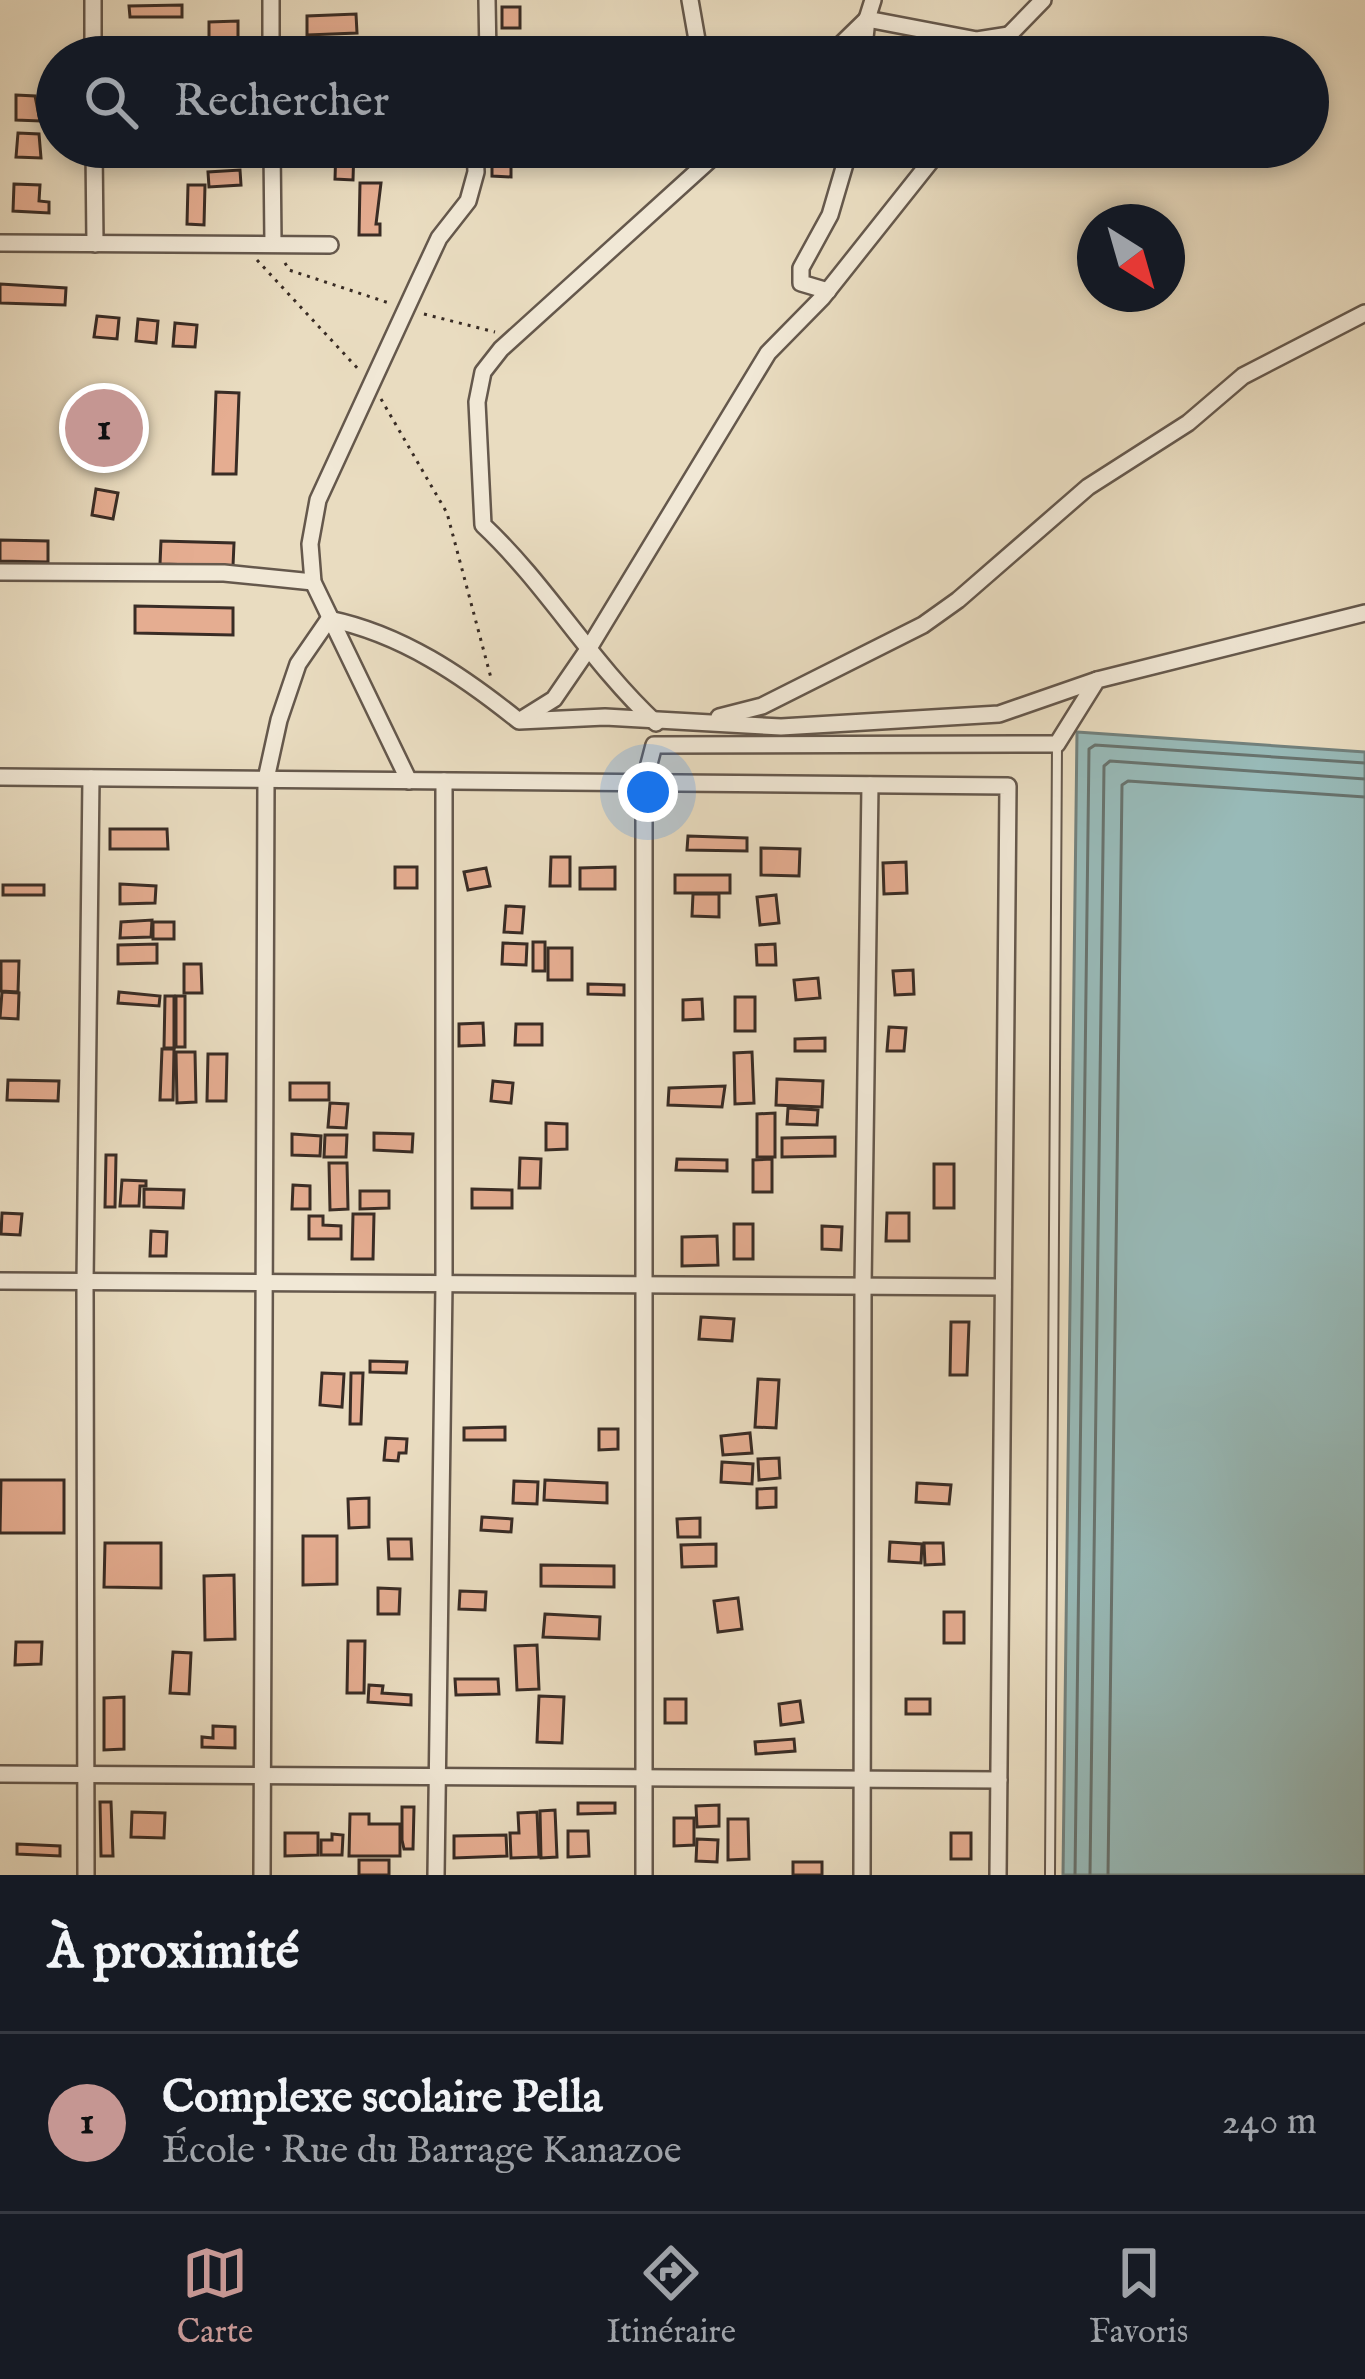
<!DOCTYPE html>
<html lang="fr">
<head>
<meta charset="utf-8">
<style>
	body { margin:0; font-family:"IM FELL English",serif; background:#242831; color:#f1f3f6 }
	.compass { position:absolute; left:1077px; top:204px; width:108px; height:108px; border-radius:50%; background:#171b24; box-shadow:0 6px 18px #0003; rotate:143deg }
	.you { position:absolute; left:648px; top:792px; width:42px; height:42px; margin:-30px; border:9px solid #fff; border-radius:50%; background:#1a73e8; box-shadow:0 0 0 18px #1a73e833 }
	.badge { display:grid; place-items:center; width:78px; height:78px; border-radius:50%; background:#c59692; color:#111; font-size:39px; font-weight:700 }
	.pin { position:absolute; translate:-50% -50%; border:6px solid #fff; box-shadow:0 3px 12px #0006 }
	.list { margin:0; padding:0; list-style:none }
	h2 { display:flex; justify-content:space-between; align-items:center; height:156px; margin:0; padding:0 48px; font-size:51px }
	h2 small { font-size:39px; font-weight:400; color:#9ea1a6 }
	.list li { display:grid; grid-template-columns:78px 1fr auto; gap:36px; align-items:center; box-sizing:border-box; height:180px; padding:0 48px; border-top:3px solid #363941 }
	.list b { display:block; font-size:45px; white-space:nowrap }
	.list p { margin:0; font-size:39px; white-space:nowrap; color:#9ea1a6 }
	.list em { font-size:39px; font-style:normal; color:#9ea1a6 }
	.icon { flex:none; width:66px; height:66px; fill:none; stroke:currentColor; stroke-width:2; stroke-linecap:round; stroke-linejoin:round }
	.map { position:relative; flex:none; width:1365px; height:1875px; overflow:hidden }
	.search { position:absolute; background:#171b24; box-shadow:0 6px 18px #0003; left:36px; right:36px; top:36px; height:132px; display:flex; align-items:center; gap:30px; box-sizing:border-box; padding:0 42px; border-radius:66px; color:#9ea1a6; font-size:45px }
	.sheet { height:336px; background:#171b24 }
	nav { display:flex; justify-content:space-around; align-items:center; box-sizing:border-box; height:168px; border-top:3px solid #363941; background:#171b24; font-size:33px; color:#9ea1a6 }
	nav a { display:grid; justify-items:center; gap:6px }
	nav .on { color:#c59692 }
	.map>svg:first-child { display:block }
	.water { fill:#98bab8; stroke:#72817d; stroke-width:3 }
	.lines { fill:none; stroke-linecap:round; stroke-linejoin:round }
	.shore { stroke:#68736e; stroke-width:3 }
	.building { fill:#e5ad91; stroke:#392c25; stroke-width:3 }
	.service-casing { stroke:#65584c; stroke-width:12 }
	.minor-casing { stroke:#65584c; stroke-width:20 }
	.path { stroke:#392c25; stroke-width:3; stroke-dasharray:3 6; stroke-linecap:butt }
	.service { stroke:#f1e8d6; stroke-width:8 }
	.minor { stroke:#f1e8d6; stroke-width:15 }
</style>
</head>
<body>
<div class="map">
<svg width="1365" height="1875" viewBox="0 0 1365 1875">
	<rect width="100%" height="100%" fill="#e9dcc0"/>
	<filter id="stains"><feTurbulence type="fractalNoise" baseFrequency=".00167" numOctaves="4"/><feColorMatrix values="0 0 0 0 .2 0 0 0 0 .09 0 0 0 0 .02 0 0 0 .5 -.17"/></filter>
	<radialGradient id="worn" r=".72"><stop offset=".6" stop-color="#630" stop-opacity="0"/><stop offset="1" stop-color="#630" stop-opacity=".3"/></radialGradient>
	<path class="water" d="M1077 732 1365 752V1875H1063Z"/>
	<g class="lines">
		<g class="shore">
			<path d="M1075 1875 1089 749 1095 745 1365 763"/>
			<path d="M1090 1875 1104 766 1110 761 1365 779"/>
			<path d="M1108 1875 1122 785 1128 781 1365 797"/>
		</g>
	</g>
	<g class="building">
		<path d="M182 5V17H130L129 6Z"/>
		<rect x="502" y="7" width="18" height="21"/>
		<path d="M356 14 357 33 307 35V16Z"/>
		<path d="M238 21V39L209 40V22Z"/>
		<path d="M16 95 35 96 40 121 16 120Z"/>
		<path d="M18 133 39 134 41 158 16 157Z"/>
		<path d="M336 147H354L353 180 335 179Z"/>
		<path d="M492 148H511V177L492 176Z"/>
		<path d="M240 170 241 185 209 187 208 172Z"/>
		<path d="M360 183H381L376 224H380V235H359Z"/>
		<path d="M14 184 40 185 39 201 49 202V213L13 211Z"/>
		<path d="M188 185H205L204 225 187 224Z"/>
		<path d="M0 284 66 288 65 305 0 303Z"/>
		<path d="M97 316 119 318 117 339 94 337Z"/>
		<path d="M138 319 158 321 156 343 136 341Z"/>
		<path d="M175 323 197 325 195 347 173 346Z"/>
		<path d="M216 392 239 393 236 474H213Z"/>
		<path d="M96 489 118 493 113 519 92 515Z"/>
		<path d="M0 540 48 541V562L0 561Z"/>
		<path d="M161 541 234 543 233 566 160 564Z"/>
		<path d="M135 606 233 608V635L135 633Z"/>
		<path d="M110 829H167L168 849H110Z"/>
		<path d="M688 836 747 838V851L687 850Z"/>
		<path d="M761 848 800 849 799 876 761 875Z"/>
		<path d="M551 857H570V886H550Z"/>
		<path d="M906 862 907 893 884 894 883 863Z"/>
		<rect x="395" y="867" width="22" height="21"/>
		<path d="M615 867V889H580V868Z"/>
		<path d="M486 868 490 886 468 890 464 872Z"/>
		<rect x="675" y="875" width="55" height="18"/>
		<path d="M120 884 156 886 155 903 120 904Z"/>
		<rect x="3" y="885" width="41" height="10"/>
		<path d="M693 894H719V917L692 916Z"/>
		<path d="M776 895 779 923 760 925 757 897Z"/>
		<path d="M506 906 524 907 522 933 504 932Z"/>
		<path d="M152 920 151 937 120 938 121 922Z"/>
		<rect x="153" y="922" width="21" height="17"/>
		<rect x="533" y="942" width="12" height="29"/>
		<path d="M503 943 527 944 526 965 502 964Z"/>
		<path d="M157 944V963L118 964V945Z"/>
		<path d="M775 944 776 965H757L756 945Z"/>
		<rect x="548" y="948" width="24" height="32"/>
		<path d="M1 961H19L18 992 1 991Z"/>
		<path d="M184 964H201L202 993H184Z"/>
		<path d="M913 970 914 994 895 995 893 971Z"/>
		<path d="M818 978 820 998 796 1000 794 980Z"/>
		<path d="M588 984 624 985V995L588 994Z"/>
		<path d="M2 992 19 993 18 1019 0 1018Z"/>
		<path d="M119 992 160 996 159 1006 118 1003Z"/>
		<path d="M165 996H174V1048H164Z"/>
		<rect x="176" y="996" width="9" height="51"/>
		<rect x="735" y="997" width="20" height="34"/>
		<path d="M702 999 703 1019 683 1020V1000Z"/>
		<path d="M483 1023 484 1045 459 1046V1024Z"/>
		<path d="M516 1024H542V1045H515Z"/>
		<path d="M889 1027 906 1028 904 1051H887Z"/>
		<path d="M825 1038V1051H795V1039Z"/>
		<path d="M162 1049H174L173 1100H160Z"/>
		<path d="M176 1052H195L196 1102 177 1103Z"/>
		<path d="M752 1052 754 1103 735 1104 734 1053Z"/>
		<path d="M208 1054H227L226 1101H207Z"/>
		<path d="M777 1079 823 1081 822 1107 776 1105Z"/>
		<path d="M8 1080 59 1081 58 1101 7 1100Z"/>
		<path d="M493 1081 513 1083 511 1103 491 1101Z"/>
		<rect x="290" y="1083" width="39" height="17"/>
		<path d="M725 1086 722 1107 668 1105 669 1088Z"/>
		<path d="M330 1103 348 1104 346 1128 328 1127Z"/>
		<path d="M788 1108 818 1110 817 1125 787 1124Z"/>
		<path d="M775 1113V1157H757V1114Z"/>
		<path d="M546 1123 567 1124V1149L546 1150Z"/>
		<path d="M374 1133 413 1134 412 1152 374 1150Z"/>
		<path d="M292 1134 321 1136 320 1156 292 1155Z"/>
		<path d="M325 1135H347L346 1157H324Z"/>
		<path d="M835 1137V1156L782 1157V1138Z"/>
		<path d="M106 1155H116L115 1207H105Z"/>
		<path d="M520 1158 541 1159 540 1188H519Z"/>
		<path d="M677 1159 727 1160V1171L676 1170Z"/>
		<path d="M772 1159V1192H753V1160Z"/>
		<path d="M329 1163H347L348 1209 330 1210Z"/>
		<rect x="934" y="1164" width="20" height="44"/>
		<path d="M122 1180 146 1181V1186H140L139 1206H120Z"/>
		<path d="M293 1185 310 1186V1209H292Z"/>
		<path d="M144 1189 184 1190 183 1208 144 1207Z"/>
		<path d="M472 1189 512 1190V1208H472Z"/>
		<path d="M360 1191H389V1208L360 1209Z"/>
		<path d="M2 1213 22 1214 20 1235 1 1234Z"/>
		<path d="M887 1213H909V1241H886Z"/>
		<path d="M353 1214H374L373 1259H352Z"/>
		<path d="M309 1216H323V1225L341 1226V1239H309Z"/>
		<rect x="734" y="1224" width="19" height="35"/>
		<path d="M822 1226 842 1227 841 1250 822 1249Z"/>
		<path d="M151 1231 167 1232 166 1256H150Z"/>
		<path d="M717 1236 718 1265 682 1266V1237Z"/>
		<path d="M701 1317 734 1319 732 1341 699 1339Z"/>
		<path d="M951 1322H969L967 1375H950Z"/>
		<path d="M370 1361 407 1362 406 1373 370 1372Z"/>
		<path d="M322 1373 344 1374 342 1407 320 1405Z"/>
		<path d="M351 1373H363L361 1424H350Z"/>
		<path d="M758 1379 779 1380 776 1428 755 1427Z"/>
		<path d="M505 1427V1440H464V1428Z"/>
		<path d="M599 1429H618V1449L599 1450Z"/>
		<path d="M750 1433 752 1453 723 1455 721 1436Z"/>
		<path d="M386 1438 407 1439 406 1453H399L398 1461 384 1460Z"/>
		<path d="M779 1458 780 1478 759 1480 758 1459Z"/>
		<path d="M722 1462 753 1464 752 1484 721 1482Z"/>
		<path d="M1 1480H64V1533H0Z"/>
		<path d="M545 1480 607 1483V1503L544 1500Z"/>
		<path d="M514 1481 538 1482 537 1504 513 1503Z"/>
		<path d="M917 1483 951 1485 949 1504 916 1502Z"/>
		<path d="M776 1488V1507L757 1508V1489Z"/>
		<path d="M369 1498V1527L349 1528 348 1499Z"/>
		<path d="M482 1517 512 1519 511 1532 481 1530Z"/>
		<path d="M700 1518V1537H678L677 1519Z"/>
		<path d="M303 1536H337V1584L303 1585Z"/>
		<path d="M388 1539H411L412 1559H389Z"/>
		<path d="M890 1542 922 1544 921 1563 889 1561Z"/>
		<path d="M105 1543H161V1588L104 1587Z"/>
		<path d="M924 1543H943L944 1564 925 1565Z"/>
		<path d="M716 1544V1566L682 1567 681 1545Z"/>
		<path d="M541 1565 614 1566V1587L541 1586Z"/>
		<path d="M234 1575 235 1639 205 1640 204 1576Z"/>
		<path d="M378 1588 400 1589 399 1614H378Z"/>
		<path d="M460 1591 486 1592 485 1610 459 1609Z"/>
		<path d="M738 1598 742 1629 718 1632 714 1601Z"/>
		<rect x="944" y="1612" width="20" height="31"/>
		<path d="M545 1614 600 1617 599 1639 543 1637Z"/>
		<path d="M348 1641H365L364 1693H347Z"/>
		<path d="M16 1642H42L41 1664 15 1665Z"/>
		<path d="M537 1645 539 1689 517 1690 515 1646Z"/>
		<path d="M173 1652 191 1653 189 1694 170 1693Z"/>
		<path d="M455 1679H498L499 1694 456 1695Z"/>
		<path d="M369 1685 383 1686 382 1693 411 1695V1705L368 1702Z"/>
		<path d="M539 1696 564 1697 562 1743 537 1742Z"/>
		<path d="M124 1697V1749L104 1750V1698Z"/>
		<rect x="665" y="1699" width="21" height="24"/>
		<rect x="906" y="1699" width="24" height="15"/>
		<path d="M800 1701 803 1722 781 1725 779 1704Z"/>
		<path d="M213 1726 235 1727V1748L202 1747V1737L213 1738Z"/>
		<path d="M794 1739 795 1751 756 1754 755 1742Z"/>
		<path d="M100 1802H111L113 1856H101Z"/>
		<path d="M578 1803H615V1813L578 1814Z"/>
		<path d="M719 1805V1826L697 1827 696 1806Z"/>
		<path d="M402 1807H414L413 1849H404L402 1840Z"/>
		<path d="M555 1810 557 1857 541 1858 540 1811Z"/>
		<path d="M132 1812 165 1813 164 1838 131 1837Z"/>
		<path d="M537 1812 539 1857 511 1858 510 1833H519L518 1813Z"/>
		<path d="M350 1814H369V1824H400V1856H349Z"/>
		<path d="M674 1818H694V1845L674 1846Z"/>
		<path d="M728 1819H748L749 1859 728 1860Z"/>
		<path d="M568 1831H588L589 1856 568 1857Z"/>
		<path d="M285 1833H318V1855L285 1856Z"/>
		<rect x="951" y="1833" width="20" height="26"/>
		<path d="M332 1834 343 1835 342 1855H321V1840H332Z"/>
		<path d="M506 1835 507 1856 454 1858V1836Z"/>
		<path d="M697 1839 718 1840 717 1862 696 1861Z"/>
		<path d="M17 1844 60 1846V1856L17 1854Z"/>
		<rect x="359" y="1860" width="30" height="15"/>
		<rect x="793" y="1862" width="29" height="13"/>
	</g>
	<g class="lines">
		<g class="service-casing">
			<path id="service" d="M1050 1875 1057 746"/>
		</g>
		<g class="minor-casing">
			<g id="minor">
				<path d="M93 0V57"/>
				<path d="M271 0V57"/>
				<path d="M487 0 488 57"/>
				<path d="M690 0 700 57"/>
				<path d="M867 19 977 40 1009 35"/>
				<path d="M828 57 867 19"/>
				<path d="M863 57 867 19 873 0"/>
				<path d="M999 57 1009 35 1043 0"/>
				<path d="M94 147 95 244"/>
				<path d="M272 147 273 244"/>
				<path d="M0 243 330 245"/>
				<path d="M828 291 801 283V268L830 215 850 147"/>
				<path d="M0 572 224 573 313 582"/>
				<path d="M329 619C402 634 463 676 519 721L605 717 781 727 999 714 1097 680"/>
				<path d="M719 717 762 706 923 625 958 600 1088 487 1188 423 1243 376 1365 313"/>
				<path d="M522 719 554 699 589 648 768 353 822 298 942 147"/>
				<path d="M656 723C591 663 547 585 483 525L477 402 483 372 501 349 724 147"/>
				<path d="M0 777 1008 786 998 1875"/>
				<path d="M409 781 313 582 310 544 318 500 418 283 439 238 468 201 476 172 475 147"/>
				<path d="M0 1281 1003 1287"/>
				<path d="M0 1774 999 1780"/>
				<path d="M86 1875 85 1282 91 778"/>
				<path d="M262 1875 266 779 279 720 298 664 329 619"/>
				<path d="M436 1875 444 1284V781"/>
				<path d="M644 1875V783L654 745 1057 744 1097 680 1365 613"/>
				<path d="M862 1875 863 1286 870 785"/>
			</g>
		</g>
		<g class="path">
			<path d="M257 260 361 372"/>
			<path d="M285 263 289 270 392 304"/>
			<path d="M424 314 495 332"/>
			<path d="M381 399 447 513 491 678"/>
		</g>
		<use href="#service" class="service"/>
		<use href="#minor" class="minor"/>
	</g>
	<rect width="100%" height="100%" filter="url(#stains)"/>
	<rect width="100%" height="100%" fill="url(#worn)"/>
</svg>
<svg class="compass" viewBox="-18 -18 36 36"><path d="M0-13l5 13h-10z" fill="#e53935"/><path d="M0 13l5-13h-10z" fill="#9ea1a6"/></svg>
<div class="you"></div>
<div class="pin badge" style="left:104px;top:428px">1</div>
<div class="search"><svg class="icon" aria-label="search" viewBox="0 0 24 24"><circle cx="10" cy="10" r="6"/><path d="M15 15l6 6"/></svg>Rechercher</div>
</div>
<section class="sheet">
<h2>À proximité<small></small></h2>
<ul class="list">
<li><span class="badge">1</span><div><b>Complexe scolaire Pella</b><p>École · Rue du Barrage Kanazoe</p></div><em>240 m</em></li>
</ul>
</section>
<nav>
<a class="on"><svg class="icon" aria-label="map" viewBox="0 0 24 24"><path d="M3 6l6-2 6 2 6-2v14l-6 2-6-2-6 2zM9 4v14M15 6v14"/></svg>Carte</a>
<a><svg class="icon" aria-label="directions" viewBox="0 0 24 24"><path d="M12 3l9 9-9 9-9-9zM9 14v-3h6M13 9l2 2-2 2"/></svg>Itinéraire</a>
<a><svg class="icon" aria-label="saved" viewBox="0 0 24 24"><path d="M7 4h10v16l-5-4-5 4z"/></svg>Favoris</a>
</nav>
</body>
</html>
